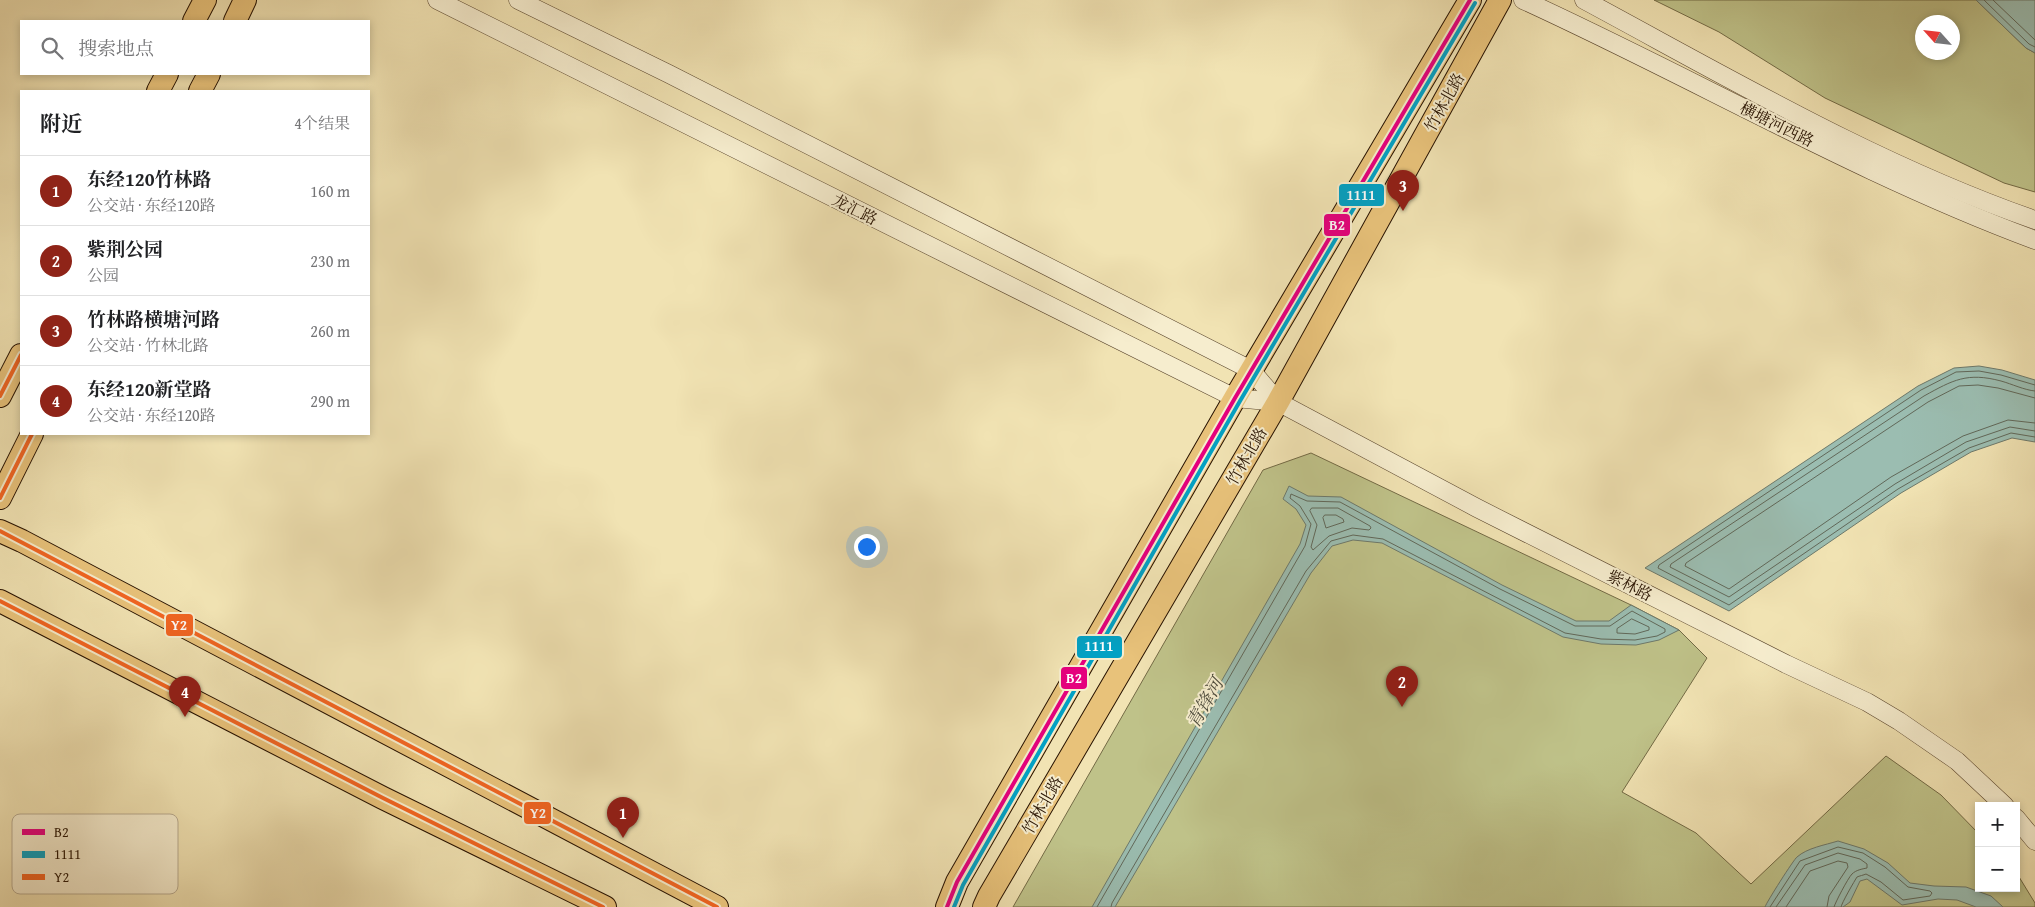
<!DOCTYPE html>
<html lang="zh">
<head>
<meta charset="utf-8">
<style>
	body { margin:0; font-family:"Gentium Book Plus","Noto Serif SC",serif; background:#f2f2f2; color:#202124 }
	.controls { position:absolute; right:15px; bottom:15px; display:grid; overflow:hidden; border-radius:0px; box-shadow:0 2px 8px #0003 }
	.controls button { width:45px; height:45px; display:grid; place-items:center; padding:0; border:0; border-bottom:1px solid #e0e0e0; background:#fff; color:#202124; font:25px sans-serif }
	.compass { position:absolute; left:1915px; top:15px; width:45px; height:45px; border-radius:50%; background:#fff; box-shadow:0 2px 8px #0003; rotate:297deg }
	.you { position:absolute; left:866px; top:546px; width:18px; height:18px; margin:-12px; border:4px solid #fff; border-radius:50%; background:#1a73e8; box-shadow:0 0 0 8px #1a73e833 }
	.badge { display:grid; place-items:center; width:32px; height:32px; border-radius:50%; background:#8f2418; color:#fff; font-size:16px; font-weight:700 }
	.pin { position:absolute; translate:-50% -41px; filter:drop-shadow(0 1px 2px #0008) }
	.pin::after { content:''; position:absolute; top:26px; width:18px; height:15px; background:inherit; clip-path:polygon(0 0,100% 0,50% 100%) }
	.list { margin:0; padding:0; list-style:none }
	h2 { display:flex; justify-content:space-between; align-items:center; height:65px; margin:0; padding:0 20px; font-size:21px }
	h2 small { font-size:16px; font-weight:400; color:#757577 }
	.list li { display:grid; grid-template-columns:32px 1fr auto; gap:15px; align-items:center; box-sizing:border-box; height:70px; padding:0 20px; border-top:1px solid #e0e0e0 }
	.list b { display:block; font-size:19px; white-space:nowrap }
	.list p { margin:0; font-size:16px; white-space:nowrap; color:#757577 }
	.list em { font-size:16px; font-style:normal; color:#757577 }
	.icon { flex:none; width:28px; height:28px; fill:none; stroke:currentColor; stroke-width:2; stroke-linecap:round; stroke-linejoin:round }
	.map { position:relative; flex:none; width:2035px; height:907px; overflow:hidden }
	.search { position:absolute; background:#fff; box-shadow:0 2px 8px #0003; left:20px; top:20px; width:350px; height:55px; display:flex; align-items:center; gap:12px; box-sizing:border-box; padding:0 18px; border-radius:0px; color:#757577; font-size:19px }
	.panel { position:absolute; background:#fff; box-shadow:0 2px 8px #0003; left:20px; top:90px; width:350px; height:345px; border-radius:0px }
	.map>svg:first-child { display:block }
	.green { fill:#bfc289; stroke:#736a45; fill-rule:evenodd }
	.water { fill:#9bbdb1; stroke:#6d796b }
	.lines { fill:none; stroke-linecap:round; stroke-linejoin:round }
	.shore { stroke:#616859; stroke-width:1 }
	.minor-casing { stroke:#5a462e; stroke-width:19 }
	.major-casing { stroke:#271201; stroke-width:24 }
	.minor { stroke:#f6edce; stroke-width:18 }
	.major { stroke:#e8c27a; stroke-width:22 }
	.bus-1-casing { stroke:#f6edce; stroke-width:8 }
	.bus-2-casing { stroke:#f6edce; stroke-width:8 }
	.bus-3-casing { stroke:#f6edce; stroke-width:8 }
	.bus-1 { stroke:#e5007d; stroke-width:4 }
	.bus-2 { stroke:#02a1c4; stroke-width:4 }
	.bus-3 { stroke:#f26522; stroke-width:4 }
	.labels { text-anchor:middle; stroke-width:4; stroke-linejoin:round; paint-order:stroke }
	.street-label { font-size:16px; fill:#271201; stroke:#f6edce }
	.water-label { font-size:18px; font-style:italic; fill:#504e3f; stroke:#f6edce }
	.key { fill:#f6edce; stroke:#b8ab90; stroke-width:1 }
	.key-label { font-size:14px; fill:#271201 }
	.line-badge { stroke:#f6edce; stroke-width:2 }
	.badge-label { font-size:14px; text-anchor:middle; font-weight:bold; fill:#fff }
</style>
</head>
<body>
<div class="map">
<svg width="2035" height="907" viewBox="0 0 2035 907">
	<rect width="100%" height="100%" fill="#f1e3b3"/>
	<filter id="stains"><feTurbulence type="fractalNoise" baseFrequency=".004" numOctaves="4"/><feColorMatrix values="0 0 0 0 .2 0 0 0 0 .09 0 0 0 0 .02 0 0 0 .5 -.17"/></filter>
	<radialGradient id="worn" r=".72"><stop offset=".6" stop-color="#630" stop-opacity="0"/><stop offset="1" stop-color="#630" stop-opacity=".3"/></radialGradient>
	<g class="green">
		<path d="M1654 0H1976L2026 48 2035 53V192L2004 183 1825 98 1719 32ZM1922 22H1952V52H1922Z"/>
		<path d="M1311 453 1631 605 1679 630 1707 658 1622 792 1696 833 1751 884 1886 756 1941 795 1979 834V888H2016V872L2035 903V907H1013L1263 470Z"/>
	</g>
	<g class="water">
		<path d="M1976 0H2035V53L2026 48Z"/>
		<path d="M1979 366 2002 370 2035 380V442L2012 438 1971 452 1901 493 1729 611 1645 568 1918 386 1954 368Z"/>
		<path d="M1289 486 1308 496 1341 497 1502 585 1576 621H1609L1631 605 1679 630 1659 640 1636 645 1601 644 1563 637 1382 543 1353 540 1332 546 1311 573 1115 907H1092L1300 544 1306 525 1296 509 1283 499Z"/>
		<path d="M1838 841 1864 849 1888 863 1910 883 1934 886 1966 887 1991 896 2003 907H1976L1957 900 1938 899 1902 905 1867 879 1860 881 1850 902 1843 907H1765C1766 903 1794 859 1797 857 1807 848 1825 845 1838 841Z"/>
	</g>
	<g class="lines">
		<g class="shore">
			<path d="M1984 0 2029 44 2035 47"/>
			<path d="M1993 0 2035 40"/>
			<path d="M2035 385 2001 375 1979 371 1956 372 1921 390 1659 565 1658 568 1729 605 1898 489 1969 448 2011 433 2035 437"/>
			<path d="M2035 391C2024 390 2012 384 2001 381 1967 372 1953 380 1924 396L1671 564 1670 567 1729 597 1895 484 1966 442 2010 427 2035 431"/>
			<path d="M2035 398 1998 388 1978 385 1959 386 1928 402 1686 563 1685 566 1729 589 1891 477 1963 436 2008 420 2035 423"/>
			<path d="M1312 508H1338L1370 526 1371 528 1369 530 1352 528 1329 536 1313 550 1311 547 1317 525 1310 511Z"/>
			<path d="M1325 515H1336L1343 519 1344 522 1326 528 1323 518Z"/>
			<path d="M1632 619 1649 627V630L1635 634 1617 633V629Z"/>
			<path d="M1097 907 1305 546 1311 524 1300 506 1290 498 1291 494 1307 501 1340 502 1500 589 1575 626H1610L1632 611 1665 629V632L1657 636 1635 640 1601 639 1565 633 1383 539 1353 535 1331 541 1306 571 1112 903 1111 907"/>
			<path d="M1770 907 1800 861 1838 847 1863 853 1885 867 1908 887 1930 891 1932 893 1930 896 1903 900 1881 882 1866 874C1864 875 1859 876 1857 877 1855 880 1841 904 1841 907"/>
			<path d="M1776 907 1805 865 1838 853 1860 859 1867 864V868C1862 869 1856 870 1852 874 1848 878 1835 903 1834 907"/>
			<path d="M1786 907 1810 871 1838 861 1847 863 1848 867 1829 896 1827 907"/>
		</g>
		<g class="minor-casing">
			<g id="minor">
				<path d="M437 0 1235 398 1278 402"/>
				<path d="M518 0 669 74 1251 370 1278 402 1477 508 1786 664 1867 702 1899 721 1957 761 2005 806"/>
				<path d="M1523 0C1694 78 1858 174 2035 240"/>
				<path d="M1584 0C1731 79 1877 165 2035 220"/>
				<path d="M2016 818 2035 841"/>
			</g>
		</g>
		<g class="major-casing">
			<g id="major">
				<path d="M194 21 205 0"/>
				<path d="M235 21 245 0"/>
				<path d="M158 91 167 74"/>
				<path d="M200 91 209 74"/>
				<path d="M0 396 21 355"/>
				<path d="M0 498 32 434"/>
				<path d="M0 531 22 541 717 907"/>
				<path d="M0 601 383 798 605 907"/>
				<path d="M947 907 957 882 1235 398 1470 0"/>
				<path d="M984 907 989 896 1278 402 1500 0"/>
			</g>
		</g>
		<use href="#minor" class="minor"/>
		<use href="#major" class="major"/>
		<g class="bus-1-casing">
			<path id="bus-1" d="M947 907 957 882 1235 398 1470 0"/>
		</g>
		<g class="bus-2-casing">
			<path id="bus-2" d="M954 907 963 885 1240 401 1475 3"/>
		</g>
		<g class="bus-3-casing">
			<g id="bus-3">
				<path d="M0 396 21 355"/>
				<path d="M0 498 32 434"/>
				<path d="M0 531 717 907"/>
				<path d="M0 601 383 798 603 907"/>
			</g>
		</g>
		<use href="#bus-1" class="bus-1"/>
		<use href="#bus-2" class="bus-2"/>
		<use href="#bus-3" class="bus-3"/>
	</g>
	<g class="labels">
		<g class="street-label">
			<text transform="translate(1444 102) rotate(-61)" y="6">竹林北路</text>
			<text transform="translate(1777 124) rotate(26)" y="6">横塘河西路</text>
			<text transform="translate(855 209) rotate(27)" y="6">龙汇路</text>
			<text transform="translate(1246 456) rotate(-60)" y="6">竹林北路</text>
			<text transform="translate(1630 585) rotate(27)" y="6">紫林路</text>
			<text transform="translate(1042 805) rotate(-60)" y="6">竹林北路</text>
		</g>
		<g class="water-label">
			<text transform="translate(1205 703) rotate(-60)" y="6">青锋河</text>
		</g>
	</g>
	<rect x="12" y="814" width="166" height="80" rx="8" class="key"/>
	<rect x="22" y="829" width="23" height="6" fill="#e5007d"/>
	<rect x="22" y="851" width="23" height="7" fill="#02a1c4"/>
	<rect x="22" y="874" width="23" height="6" fill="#f26522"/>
	<g class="key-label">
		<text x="54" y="837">B2</text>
		<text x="54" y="859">1111</text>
		<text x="54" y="882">Y2</text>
	</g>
	<g class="line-badge">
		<rect x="1338" y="183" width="47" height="24" rx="5" fill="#02a1c4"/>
		<rect x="1323" y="213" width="28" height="24" rx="5" fill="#e5007d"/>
		<rect x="165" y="613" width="29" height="24" rx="5" fill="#f26522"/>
		<rect x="1076" y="635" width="47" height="24" rx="5" fill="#02a1c4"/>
		<rect x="1060" y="666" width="28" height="24" rx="5" fill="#e5007d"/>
		<rect x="523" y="801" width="29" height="24" rx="5" fill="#f26522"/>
	</g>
	<g class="badge-label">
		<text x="1361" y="200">1111</text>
		<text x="1337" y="230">B2</text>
		<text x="179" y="630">Y2</text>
		<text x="1099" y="651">1111</text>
		<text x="1074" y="683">B2</text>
		<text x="538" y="818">Y2</text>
	</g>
	<rect width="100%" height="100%" filter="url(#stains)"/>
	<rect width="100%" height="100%" fill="url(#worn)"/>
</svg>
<div class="controls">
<button>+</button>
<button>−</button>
</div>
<svg class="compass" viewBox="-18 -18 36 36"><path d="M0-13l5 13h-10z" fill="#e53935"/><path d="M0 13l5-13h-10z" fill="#757577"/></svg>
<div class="you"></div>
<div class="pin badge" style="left:623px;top:838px">1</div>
<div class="pin badge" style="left:1402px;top:707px">2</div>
<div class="pin badge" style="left:1403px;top:211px">3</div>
<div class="pin badge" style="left:185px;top:717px">4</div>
<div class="search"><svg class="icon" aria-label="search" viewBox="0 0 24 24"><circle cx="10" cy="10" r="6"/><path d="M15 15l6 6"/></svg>搜索地点</div>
<section class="panel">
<h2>附近<small>4个结果</small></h2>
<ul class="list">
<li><span class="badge">1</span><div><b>东经120竹林路</b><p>公交站 · 东经120路</p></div><em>160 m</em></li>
<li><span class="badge">2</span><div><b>紫荆公园</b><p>公园</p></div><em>230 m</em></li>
<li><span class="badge">3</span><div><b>竹林路横塘河路</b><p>公交站 · 竹林北路</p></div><em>260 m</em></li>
<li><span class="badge">4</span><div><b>东经120新堂路</b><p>公交站 · 东经120路</p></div><em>290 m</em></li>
</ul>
</section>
</div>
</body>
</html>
